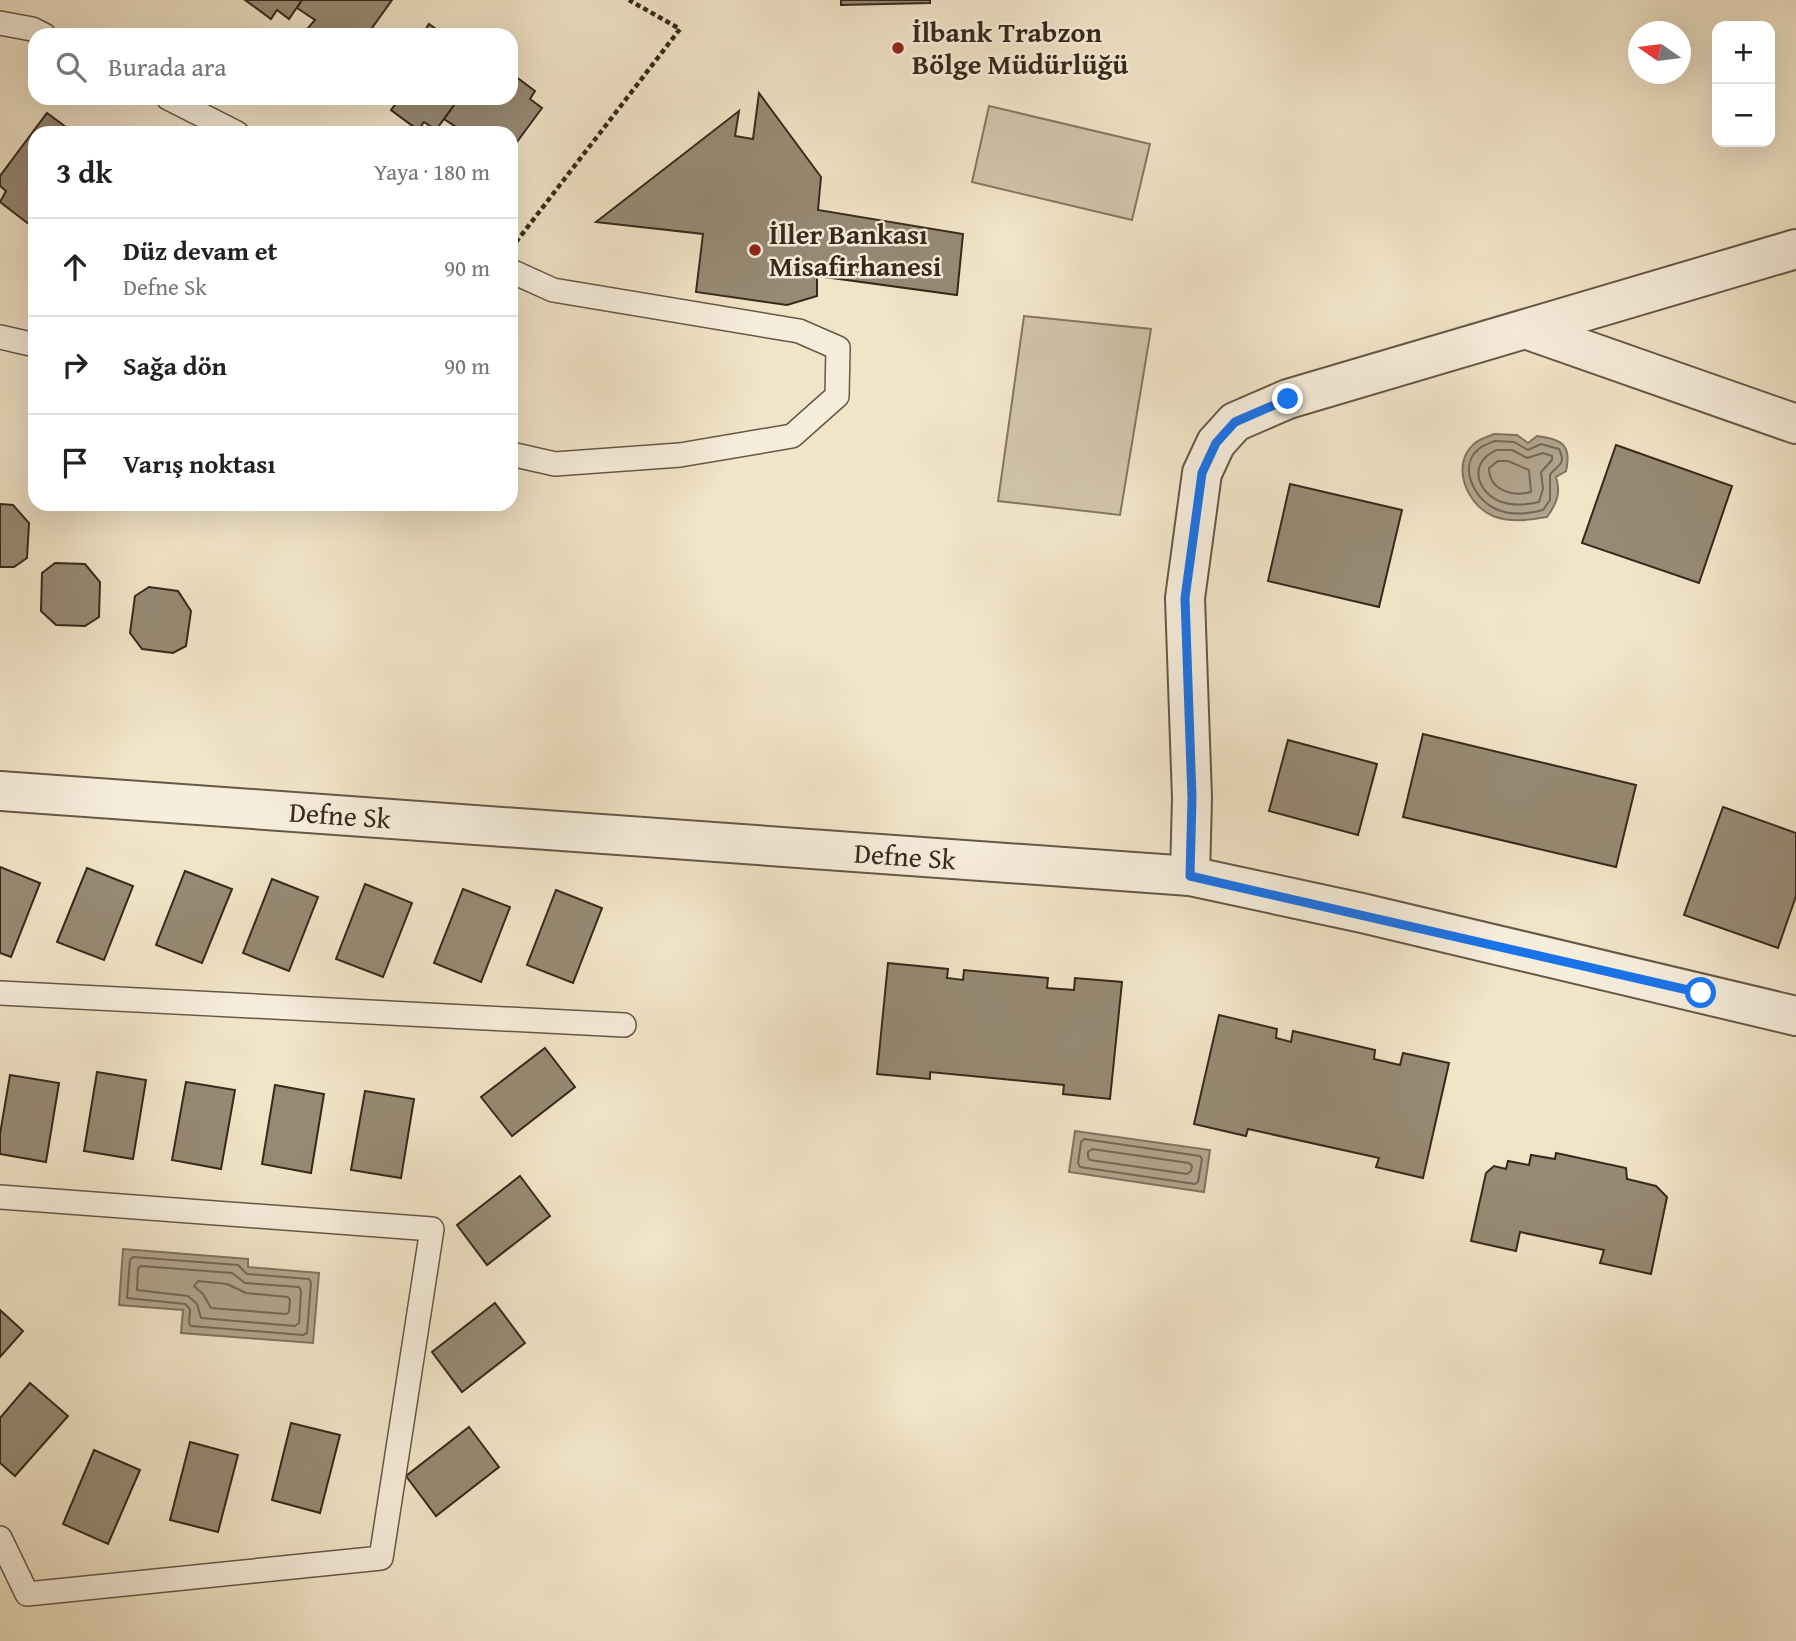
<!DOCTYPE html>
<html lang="tr">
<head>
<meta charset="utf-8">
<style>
	body { margin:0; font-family:"Gentium Book Plus",serif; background:#f6f6f6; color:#222 }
	.controls { position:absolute; right:21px; top:21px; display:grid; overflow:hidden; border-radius:14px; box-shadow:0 7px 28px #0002 }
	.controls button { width:63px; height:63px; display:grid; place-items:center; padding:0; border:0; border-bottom:2px solid #e0e0e0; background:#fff; color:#222; font:35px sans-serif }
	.compass { position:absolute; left:1628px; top:21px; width:63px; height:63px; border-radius:50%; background:#fff; box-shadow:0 7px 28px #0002; rotate:284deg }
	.stop { position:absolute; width:21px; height:21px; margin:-16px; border:5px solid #1a73e8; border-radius:50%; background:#fff }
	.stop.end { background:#1a73e8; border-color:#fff; box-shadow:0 2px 7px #0008 }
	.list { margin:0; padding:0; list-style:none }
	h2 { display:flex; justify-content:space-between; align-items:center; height:91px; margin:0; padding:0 28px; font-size:30px }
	h2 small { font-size:23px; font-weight:400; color:#767676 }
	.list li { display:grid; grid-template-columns:46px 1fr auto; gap:21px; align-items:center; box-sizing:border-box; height:98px; padding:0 28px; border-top:2px solid #e0e0e0 }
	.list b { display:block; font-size:26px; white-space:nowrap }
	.list p { margin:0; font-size:23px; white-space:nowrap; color:#767676 }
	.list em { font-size:23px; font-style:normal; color:#767676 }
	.icon { flex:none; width:38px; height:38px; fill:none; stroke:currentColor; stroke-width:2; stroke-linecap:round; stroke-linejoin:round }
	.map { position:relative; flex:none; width:1796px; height:1641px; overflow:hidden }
	.search { position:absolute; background:#fff; box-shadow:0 7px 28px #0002; left:28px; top:28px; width:490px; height:77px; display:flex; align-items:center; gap:18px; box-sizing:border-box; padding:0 24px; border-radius:21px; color:#767676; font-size:26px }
	.panel { position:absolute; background:#fff; box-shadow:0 7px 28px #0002; left:28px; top:126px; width:490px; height:385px; border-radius:21px }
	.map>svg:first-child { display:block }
	.green { fill:#d1c4aa; stroke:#847662; stroke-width:2 }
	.water { fill:#b1a48d; stroke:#80735f; stroke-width:2 }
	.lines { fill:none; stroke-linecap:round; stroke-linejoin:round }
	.shore { stroke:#746654; stroke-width:2 }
	.building { fill:#978a74; stroke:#36291b; stroke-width:2 }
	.service-casing { stroke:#655846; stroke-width:26 }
	.minor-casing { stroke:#655846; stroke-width:42 }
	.path { stroke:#36291b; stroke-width:4.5; stroke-dasharray:5 3.5; stroke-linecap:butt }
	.service { stroke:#f6eddb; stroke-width:23 }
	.minor { stroke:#f6eddb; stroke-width:38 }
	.route { stroke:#1a73e8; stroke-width:9 }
	.poi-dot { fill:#8f2418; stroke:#f6eddb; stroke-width:2.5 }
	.labels { text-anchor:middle; stroke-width:5; stroke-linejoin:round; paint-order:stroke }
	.poi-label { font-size:28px; font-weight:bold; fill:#36291b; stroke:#f6eddb; text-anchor:start }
	.street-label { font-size:28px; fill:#36291b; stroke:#f6eddb }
</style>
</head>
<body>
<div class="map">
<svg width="1796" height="1641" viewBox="0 0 1796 1641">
	<rect width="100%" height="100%" fill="#f1e4c7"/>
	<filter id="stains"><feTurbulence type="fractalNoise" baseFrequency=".00286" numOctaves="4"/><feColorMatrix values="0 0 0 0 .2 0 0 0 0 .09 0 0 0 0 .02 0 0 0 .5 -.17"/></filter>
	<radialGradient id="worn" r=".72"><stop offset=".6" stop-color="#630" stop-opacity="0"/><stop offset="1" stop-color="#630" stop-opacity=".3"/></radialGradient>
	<g class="green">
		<path d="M989 106 1150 144 1132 220 972 182Z"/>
		<path d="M1024 316 1151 329 1120 515 998 501Z"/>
	</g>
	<g class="water">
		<path d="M1494 434 1517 435 1528 443 1537 436C1562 439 1572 445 1566 471L1556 477C1561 493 1557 503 1547 517 1529 520 1511 523 1493 516 1467 505 1450 465 1474 444 1478 439 1488 437 1494 434Z"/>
		<path d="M1075 1131 1210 1150 1204 1192 1069 1172Z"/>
		<path d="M123 1249 248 1259V1267L319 1273 313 1343 181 1333 183 1310 119 1305Z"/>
	</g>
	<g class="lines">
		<g class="shore">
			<path d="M1495 441 1514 442 1528 450 1541 444 1559 449C1567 466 1557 464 1550 475V500L1543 510C1528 514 1509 516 1494 508 1474 498 1457 465 1480 448 1483 445 1490 443 1495 441Z"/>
			<path d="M1497 450H1512L1527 458 1543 453 1552 456V460L1541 472 1543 489 1539 502C1526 505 1511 506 1499 501 1474 489 1470 461 1497 450Z"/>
			<path d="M1498 461H1508L1529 470 1531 492C1512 497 1489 490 1489 468Z"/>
			<path d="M1084 1139 1200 1156 1202 1159 1198 1182 1195 1184 1080 1167 1078 1163 1081 1142Z"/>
			<path d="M1092 1149 1189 1163 1192 1166 1191 1171 1187 1174 1090 1160 1088 1157V1152Z"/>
			<path d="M133 1257 238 1265 247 1274 309 1279 311 1283 307 1333 303 1335 191 1326 189 1323 190 1309 185 1304 127 1298 130 1260Z"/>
			<path d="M141 1266 232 1273 245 1283 299 1287 301 1291 299 1323 295 1326 201 1318 197 1304 188 1296 137 1290 138 1269Z"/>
			<path d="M198 1281 227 1284 246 1293 288 1297 290 1300 289 1312 286 1314 211 1308 203 1294 194 1286Z"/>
		</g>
	</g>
	<g class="building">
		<path d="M245 0H302L289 19 277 10 271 19Z"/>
		<path d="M302 0H392L367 35H318L308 28 315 20 297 8Z"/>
		<path d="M841 0H930V3L841 5Z"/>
		<path d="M429 24 445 35H422Z"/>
		<path d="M511 73 535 91 530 99 542 108 511 150V133H460L462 131 444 119 459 98H511Z"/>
		<path d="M759 93 821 177 818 210 963 234 957 295 817 276V296L787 305 696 292 703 234 596 222 739 111 735 136 753 139Z"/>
		<path d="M392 98H459L436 130 424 122 418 130 391 110 397 102Z"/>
		<path d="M47 113 74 133H35V220L30 225 0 202 6 191 0 186V176Z"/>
		<path d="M1616 445 1732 486 1699 583 1582 543Z"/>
		<path d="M1290 484 1402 510 1379 607 1268 581Z"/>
		<path d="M0 504 13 505 29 523 27 558 14 567H0Z"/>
		<path d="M55 563 85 564 100 582 99 617 85 626 56 625 41 611 42 573Z"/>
		<path d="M149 587 178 591 191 611 186 646 173 653 142 649 130 633 135 596Z"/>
		<path d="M1423 734 1636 785 1616 867 1403 817Z"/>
		<path d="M1288 740 1377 764 1358 835 1269 811Z"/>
		<path d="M1723 807 1796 833V896L1778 948 1684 915Z"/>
		<path d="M0 867 40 883 11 957 0 953Z"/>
		<path d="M87 868 133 886 104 960 57 942Z"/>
		<path d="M185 871 232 889 202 963 156 945Z"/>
		<path d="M272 879 318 897 289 971 243 953Z"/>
		<path d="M365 884 412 903 383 977 336 959Z"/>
		<path d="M463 889 510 907 481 982 434 963Z"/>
		<path d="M556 890 602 908 573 983 527 965Z"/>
		<path d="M888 963 948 969 947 978 963 980 964 970 1048 978 1047 988 1074 990 1075 978 1122 982 1110 1099 1063 1094 1064 1085 930 1072V1079L877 1074Z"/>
		<path d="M1219 1015 1277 1029 1276 1038 1291 1042 1293 1031 1375 1050 1374 1059 1400 1065 1403 1053 1449 1063 1423 1178 1376 1167 1379 1158 1248 1129 1246 1136 1194 1124Z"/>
		<path d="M545 1048 575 1087 512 1136 481 1097Z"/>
		<path d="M97 1072 146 1080 133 1159 84 1151Z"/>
		<path d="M10 1075 59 1083 46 1162 0 1154V1134Z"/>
		<path d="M186 1082 235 1090 221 1169 172 1160Z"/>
		<path d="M275 1085 324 1094 311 1173 262 1164Z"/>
		<path d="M365 1091 414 1099 401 1178 351 1170Z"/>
		<path d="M1556 1153 1626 1168 1627 1179 1656 1186 1667 1197 1651 1274 1600 1263 1604 1250 1520 1232 1516 1251 1471 1241 1486 1173 1494 1166 1506 1169 1508 1161 1529 1165 1531 1155 1555 1159Z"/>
		<path d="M520 1176 550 1216 487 1265 457 1225Z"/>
		<path d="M495 1303 525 1343 462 1392 432 1352Z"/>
		<path d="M0 1310 23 1331 0 1357Z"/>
		<path d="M30 1383 68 1416 15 1476 0 1463V1418Z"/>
		<path d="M291 1423 340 1435 320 1513 272 1500Z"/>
		<path d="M469 1427 499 1467 436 1516 406 1476Z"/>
		<path d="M190 1442 238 1455 218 1532 170 1520Z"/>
		<path d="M94 1450 140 1470 108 1544 63 1524Z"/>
	</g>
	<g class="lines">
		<g class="service-casing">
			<g id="service">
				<path d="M0 23 32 29 44 35"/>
				<path d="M168 98 237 133"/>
				<path d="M511 271 553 290 799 331 838 348 837 396 792 436 680 455 555 464 511 454"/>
				<path d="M0 337 35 345"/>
				<path d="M0 993 624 1025"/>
				<path d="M0 1197 432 1229 381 1558 27 1594 0 1538"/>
			</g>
		</g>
		<g class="minor-casing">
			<g id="minor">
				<path d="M1528 330 1796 424"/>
				<path d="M0 791 1190 876 1362 913 1796 1016"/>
				<path d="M1190 876 1192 798 1185 598 1202 473 1216 443 1235 422 1288 399 1796 249"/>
			</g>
		</g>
		<path class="path" d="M516 242 680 29 629 0"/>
		<use href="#service" class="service"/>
		<use href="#minor" class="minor"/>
	</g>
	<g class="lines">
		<path class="route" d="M1288 399 1235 422 1216 443 1202 473 1185 598 1192 798 1190 876 1701 993"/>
	</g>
	<g class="poi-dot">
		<circle cx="898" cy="48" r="7"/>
		<circle cx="755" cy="250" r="7"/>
	</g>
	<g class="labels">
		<g class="poi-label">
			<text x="912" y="42">İlbank Trabzon<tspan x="912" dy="32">Bölge Müdürlüğü</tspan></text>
			<text x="769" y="244">İller Bankası<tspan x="769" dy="32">Misafirhanesi</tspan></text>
		</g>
		<g class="street-label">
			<text transform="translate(340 815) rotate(4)" y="10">Defne Sk</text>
			<text transform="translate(905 856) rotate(4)" y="10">Defne Sk</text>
		</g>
	</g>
	<rect width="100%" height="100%" filter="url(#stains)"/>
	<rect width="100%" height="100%" fill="url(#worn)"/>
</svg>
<div class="controls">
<button>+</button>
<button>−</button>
</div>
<svg class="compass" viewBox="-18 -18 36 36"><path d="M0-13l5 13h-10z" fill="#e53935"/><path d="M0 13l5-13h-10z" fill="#767676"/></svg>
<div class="stop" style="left:1701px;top:993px"></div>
<div class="stop end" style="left:1288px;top:399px"></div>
<div class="search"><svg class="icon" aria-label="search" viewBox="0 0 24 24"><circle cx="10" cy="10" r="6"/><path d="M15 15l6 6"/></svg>Burada ara</div>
<section class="panel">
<h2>3 dk<small>Yaya · 180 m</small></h2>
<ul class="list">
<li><svg class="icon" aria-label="ahead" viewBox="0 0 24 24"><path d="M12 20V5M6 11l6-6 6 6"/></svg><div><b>Düz devam et</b><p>Defne Sk</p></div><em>90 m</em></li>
<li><svg class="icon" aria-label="right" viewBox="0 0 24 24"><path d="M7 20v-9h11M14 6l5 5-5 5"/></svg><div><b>Sağa dön</b></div><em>90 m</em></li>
<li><svg class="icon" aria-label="arrive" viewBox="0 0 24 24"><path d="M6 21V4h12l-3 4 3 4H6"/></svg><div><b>Varış noktası</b></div></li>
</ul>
</section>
</div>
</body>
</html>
